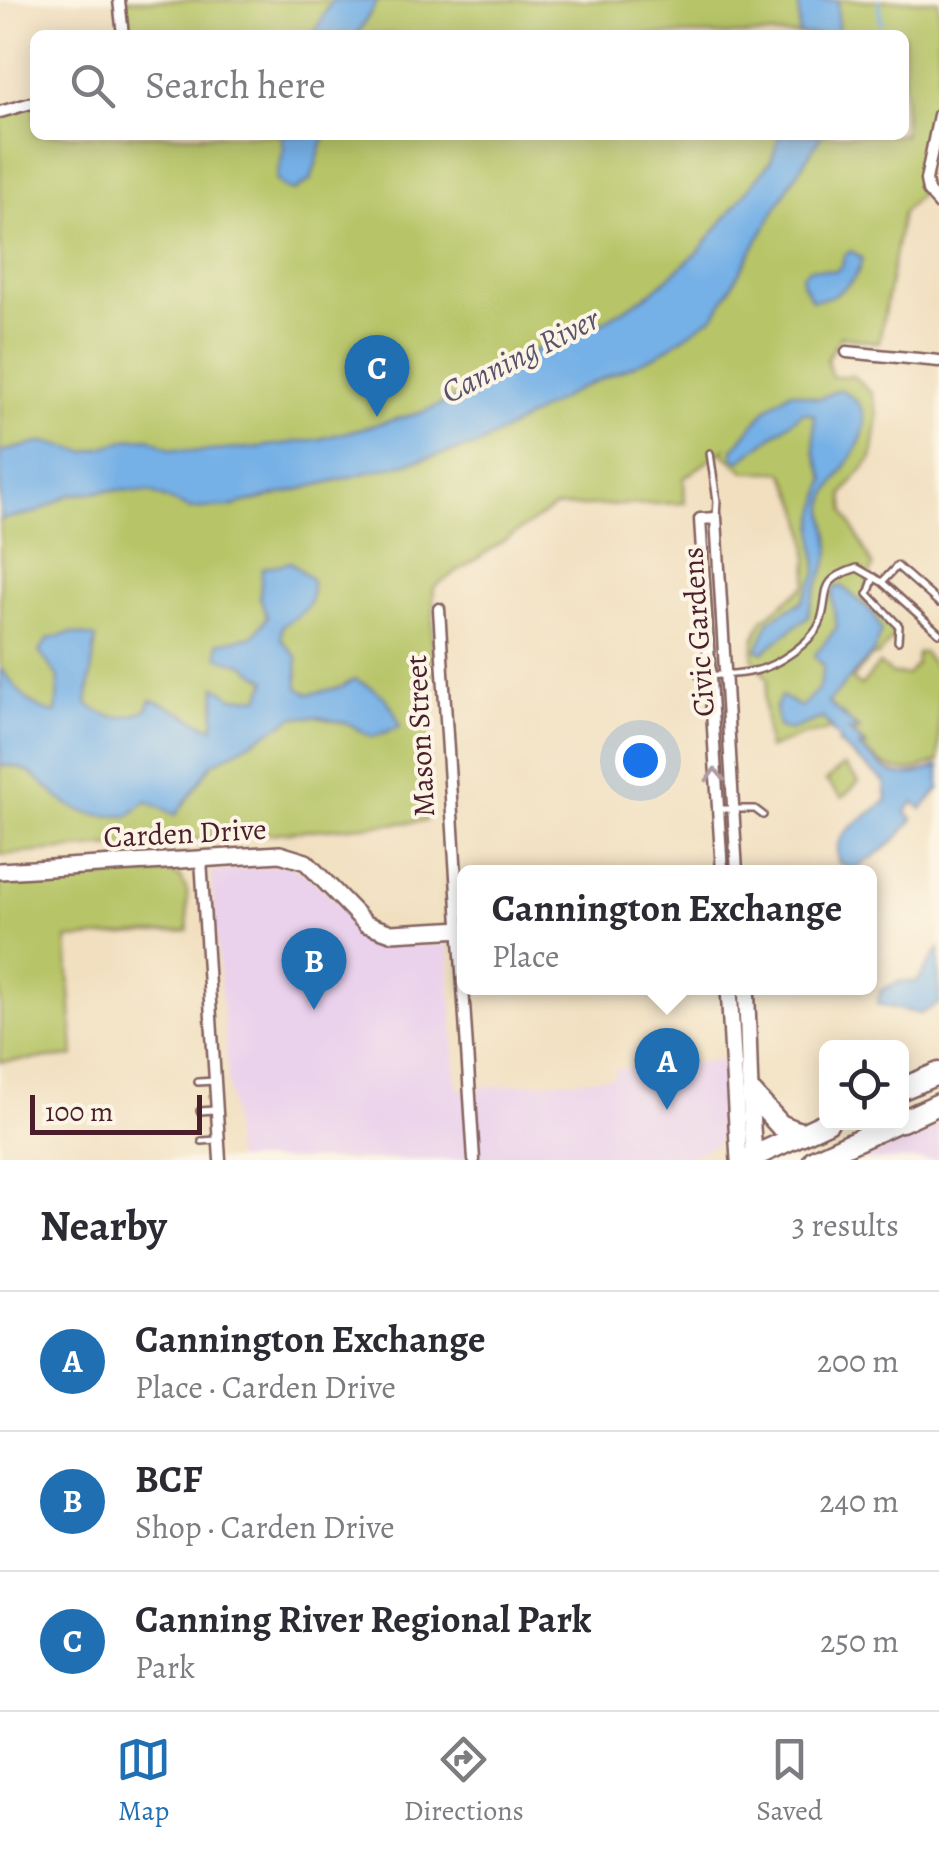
<!DOCTYPE html>
<html lang="en">
<head>
<meta charset="utf-8">
<style>
	body { margin:0; font-family:Alegreya,serif; background:#f7f7f7; color:#2b2b33 }
	.controls { position:absolute; right:30px; bottom:30px; display:grid; overflow:hidden; border-radius:15px; box-shadow:0 5px 25px #0003 }
	.controls button { width:90px; height:90px; display:grid; place-items:center; padding:0; border:0; border-bottom:2px solid #e1e1e2; background:#fff; color:#2b2b33; font:50px sans-serif }
	.scale { position:absolute; left:30px; bottom:25px; width:172px; box-sizing:border-box; padding-left:10px; border:5px solid #4a1f2b; border-top:0; font-size:28px; line-height:35px; white-space:nowrap; color:#4a1f2b; -webkit-text-stroke:8px #fcf5e5; paint-order:stroke }
	.you { position:absolute; left:640px; top:760px; width:35px; height:35px; margin:-25px; border:8px solid #fff; border-radius:50%; background:#1a73e8; box-shadow:0 0 0 15px #1a73e833 }
	.badge { display:grid; place-items:center; width:65px; height:65px; border-radius:50%; background:#1f6fb2; color:#fff; font-size:32px; font-weight:700 }
	.pin { position:absolute; translate:-50% -82px; filter:drop-shadow(0 2px 5px #0008) }
	.pin::after { content:''; position:absolute; top:52px; width:35px; height:30px; background:inherit; clip-path:polygon(0 0,100% 0,50% 100%) }
	.popup { position:absolute; left:457px; top:865px; width:420px; height:130px; box-sizing:border-box; display:grid; place-content:center; border-radius:15px; background:#fff; filter:drop-shadow(0 2px 8px #0005); font-size:32px; white-space:nowrap; color:#7c7c81 }
	.popup b { font-size:38px; color:#2b2b33 }
	.popup::after { content:''; position:absolute; left:50%; top:100%; margin-left:-20px; border:20px solid transparent; border-top-color:#fff }
	.list { margin:0; padding:0; list-style:none }
	h2 { display:flex; justify-content:space-between; align-items:center; height:130px; margin:0; padding:0 40px; font-size:42px }
	h2 small { font-size:32px; font-weight:400; color:#7c7c81 }
	.list li { display:grid; grid-template-columns:65px 1fr auto; gap:30px; align-items:center; box-sizing:border-box; height:140px; padding:0 40px; border-top:2px solid #e1e1e2 }
	.list b { display:block; font-size:38px; white-space:nowrap }
	.list p { margin:0; font-size:32px; white-space:nowrap; color:#7c7c81 }
	.list em { font-size:32px; font-style:normal; color:#7c7c81 }
	.icon { flex:none; width:55px; height:55px; fill:none; stroke:currentColor; stroke-width:2; stroke-linecap:round; stroke-linejoin:round }
	.map { position:relative; flex:none; width:939px; height:1160px; overflow:hidden }
	.search { position:absolute; background:#fff; box-shadow:0 5px 25px #0003; left:30px; right:30px; top:30px; height:110px; display:flex; align-items:center; gap:25px; box-sizing:border-box; padding:0 35px; border-radius:15px; color:#7c7c81; font-size:38px }
	.sheet { height:550px; background:#fff }
	nav { display:flex; justify-content:space-around; align-items:center; box-sizing:border-box; height:140px; border-top:2px solid #e1e1e2; background:#fff; font-size:28px; color:#7c7c81 }
	nav a { display:grid; justify-items:center; gap:5px }
	nav .on { color:#1f6fb2 }
	.map>svg:first-child { display:block }
	.built { fill:#ead1ec }
	.green { fill:#b7c567; stroke:#807249; stroke-width:2.5 }
	.water { fill:#74b0e6; stroke:#5f6888; stroke-width:2.5 }
	.lines { fill:none; stroke-linecap:round; stroke-linejoin:round }
	.stream { stroke:#74b0e6; stroke-width:4 }
	.lane-casing { stroke:#84625f; stroke-width:10 }
	.street-casing { stroke:#84625f; stroke-width:15 }
	.secondary-casing { stroke:#84625f; stroke-width:20 }
	.highway-casing { stroke:#84625f; stroke-width:25 }
	.lane { stroke:#fff; stroke-width:5 }
	.street { stroke:#fff; stroke-width:10 }
	.secondary { stroke:#fff; stroke-width:15 }
	.highway { stroke:#fff; stroke-width:20 }
	.oneway { stroke:#ae9aa0 }
	.labels { text-anchor:middle; stroke-width:8; stroke-linejoin:round; paint-order:stroke }
	.street-label { font-size:30px; fill:#4a1f2b; stroke:#fcf5e5 }
	.water-label { font-size:32px; font-style:italic; fill:#59526c; stroke:#fcf5e5 }
</style>
</head>
<body>
<div class="map">
<svg width="939" height="1160" viewBox="0 0 939 1160">
	<rect width="100%" height="100%" fill="#fcf5e5"/>
	<filter id="ink" filterUnits="userSpaceOnUse"><feTurbulence type="fractalNoise" baseFrequency=".01" numOctaves="2"/><feDisplacementMap in="SourceGraphic" scale="20" xChannelSelector="R" yChannelSelector="G"/><feConvolveMatrix kernelMatrix="1 2 1 2 8 2 1 2 1" color-interpolation-filters="sRGB"/></filter>
	<filter id="wash" filterUnits="userSpaceOnUse"><feTurbulence type="fractalNoise" baseFrequency=".0048" numOctaves="4" result="noise"/><feDisplacementMap in="SourceGraphic" scale="40" xChannelSelector="R" yChannelSelector="G"/><feGaussianBlur stdDeviation="2.25" result="paint"/><feColorMatrix in="noise" values="0 0 0 0 0 0 0 0 0 0 0 0 0 0 0 0 0 1.4 0 .05"/><feComposite in="paint" operator="in"/></filter>
	<g filter="url(#wash)">
		<rect width="100%" height="100%" fill="#f1dfbf"/>
		<g class="built">
			<path d="M289 865 311 878 382 946 448 945 457 1089 615 1077V1069L725 1060 728 1123 716 1144 681 1160H235L211 872Z"/>
			<path d="M939 1124V1160H859Z"/>
		</g>
		<g class="green">
			<path d="M120 0H939V87L918 187 919 195 902 213 879 343 841 336 827 359 832 377 853 376 872 393 878 417 872 458 843 494 845 512 873 566 863 598 897 632 878 656H872L852 680 861 686 879 664 892 674 907 675 916 665 917 653 923 652 939 673V761C901 777 892 773 862 748L867 746 851 731 860 730 841 713 825 732 803 735 768 749 764 700 768 680 753 658 754 639 763 619 806 585C812 544 805 508 783 472H746L723 454 725 449 684 478 685 503 555 507 434 587 426 821 0 855V115L35 103V135H904V35H123Z"/>
			<path d="M844 765 859 782 842 798 826 781Z"/>
			<path d="M168 872 181 877 187 891 188 931 67 939 74 1056 0 1062V883Z"/>
		</g>
		<g class="water">
			<path d="M332 0H378L357 35H313Z"/>
			<rect x="799" y="0" width="39" height="35"/>
			<path d="M281 135H325L311 180 294 191 285 188 276 180 284 148Z"/>
			<path d="M780 135H822L790 184 715 315 658 355 580 388 479 445 229 507 190 509 150 492 115 490 69 495 38 512 0 520V452L44 442 87 452 131 439 150 438 170 449 197 452 252 448 320 439 420 413 471 392 520 359 563 335 601 323 652 292 698 252 771 161Z"/>
			<path d="M851 251 862 258C859 281 835 300 812 300L802 283V275L810 268 835 271 842 266 844 256Z"/>
			<path d="M840 389C894 418 845 461 828 494 819 512 834 537 829 557 823 578 811 593 808 616L763 652 757 650 770 620 802 601 817 573 814 526 825 479 815 453 814 415 804 412 740 461 733 457V450L766 409 791 391 819 399Z"/>
			<path d="M291 562 312 580C313 609 305 611 282 626L281 639 297 657 298 688 309 694 342 687 354 679C380 690 392 699 400 727L372 737 349 724 317 717H295L212 764 176 815 146 801 129 816C109 816 85 816 67 804 43 788 32 763 0 766V668C18 687 27 709 56 713L59 678 39 652 48 639 71 633 96 638 87 704C109 720 123 721 147 709L151 700C175 706 191 721 214 728L216 686 233 698 260 697 267 681 244 665 218 657V643L253 636 267 617 260 597 262 568Z"/>
			<path d="M842 586 873 613 881 630 875 650 828 703 859 730H848L865 746 859 747C892 775 895 783 939 766V789L922 809 914 802 906 812 913 819C897 842 877 855 854 870L839 863C827 832 869 818 887 800L885 782 838 743 840 739 831 730 832 728 822 718 790 730 779 727 775 709 781 696 801 707 819 688 824 666 814 656 837 627 832 597 834 588Z"/>
			<path d="M939 949V1004L920 1014 877 1004 881 990 900 981 917 982Z"/>
		</g>
		<g class="lines">
			<path class="stream" d="M879 0 881 23"/>
		</g>
	</g>
	<g filter="url(#ink)">
		<g class="lines">
			<g class="lane-casing">
				<g id="lane">
					<path d="M710 453 717 501 716 518"/>
					<path d="M874 577 868 594 899 626 898 641"/>
					<path d="M939 603 897 566 882 582 939 633"/>
					<path d="M699 676C717 675 736 675 754 671 775 667 814 642 821 620 830 590 817 581 857 568L882 582"/>
					<path d="M720 809H755L763 815"/>
					<path d="M198 1082 215 1081"/>
					<path d="M200 1111 214 1110"/>
					<path d="M202 1141 216 1140"/>
				</g>
			</g>
			<g class="street-casing">
				<g id="street">
					<path d="M119 0 123 35"/>
					<path d="M0 112 35 102"/>
					<path d="M939 115 926 180 928 191 939 204"/>
					<path d="M847 352 939 361"/>
					<path d="M439 609 474 1160"/>
					<path d="M201 859 220 1160"/>
					<path d="M722 872 700 519 716 518 737 872"/>
				</g>
			</g>
			<g class="secondary-casing">
				<g id="secondary">
					<path d="M0 871 280 854 306 862 366 924 391 933 464 929"/>
					<path d="M729 988 739 1160"/>
					<path d="M746 988C750 1045 748 1103 755 1160"/>
				</g>
			</g>
			<g class="highway-casing">
				<g id="highway">
					<path d="M902 1089 939 1073"/>
					<path d="M752 1094 780 1125 802 1134"/>
					<path d="M902 1121 939 1104"/>
					<path d="M746 1160 828 1122"/>
					<path d="M814 1160 897 1122"/>
				</g>
			</g>
			<use href="#lane" class="lane"/>
			<use href="#street" class="street"/>
			<use href="#secondary" class="secondary"/>
			<use href="#highway" class="highway"/>
		</g>
		<defs><path id="oneway-chevron" d="M-2-3.5L2.5 0L-2 3.5" fill="none" stroke-width="1.6" stroke-linecap="round" stroke-linejoin="round" transform="scale(2.5)"/></defs>
		<use class="oneway" href="#oneway-chevron" transform="translate(715 775) rotate(-93)"/>
	</g>
	<g class="labels">
		<g class="street-label">
			<text transform="translate(698 632) rotate(-94)" y="10">Civic Gardens</text>
			<text transform="translate(420 736) rotate(-93)" y="10">Mason Street</text>
			<text transform="translate(185 833) rotate(-3)" y="10">Carden Drive</text>
		</g>
		<g class="water-label">
			<text transform="translate(520 355) rotate(-27)" y="11">Canning River</text>
		</g>
	</g>
</svg>
<div class="controls">
<button><svg class="icon" aria-label="locate" viewBox="0 0 24 24"><circle cx="12" cy="12" r="6"/><path d="M12 2v4M12 18v4M2 12h4M18 12h4"/></svg></button>
</div>
<div class="scale">100 m</div>
<div class="you"></div>
<div class="pin badge" style="left:667px;top:1110px">A</div>
<div class="popup"><b>Cannington Exchange</b>Place</div>
<div class="pin badge" style="left:314px;top:1010px">B</div>
<div class="pin badge" style="left:377px;top:417px">C</div>
<div class="search"><svg class="icon" aria-label="search" viewBox="0 0 24 24"><circle cx="10" cy="10" r="6"/><path d="M15 15l6 6"/></svg>Search here</div>
</div>
<section class="sheet">
<h2>Nearby<small>3 results</small></h2>
<ul class="list">
<li><span class="badge">A</span><div><b>Cannington Exchange</b><p>Place · Carden Drive</p></div><em>200 m</em></li>
<li><span class="badge">B</span><div><b>BCF</b><p>Shop · Carden Drive</p></div><em>240 m</em></li>
<li><span class="badge">C</span><div><b>Canning River Regional Park</b><p>Park</p></div><em>250 m</em></li>
</ul>
</section>
<nav>
<a class="on"><svg class="icon" aria-label="map" viewBox="0 0 24 24"><path d="M3 6l6-2 6 2 6-2v14l-6 2-6-2-6 2zM9 4v14M15 6v14"/></svg>Map</a>
<a><svg class="icon" aria-label="directions" viewBox="0 0 24 24"><path d="M12 3l9 9-9 9-9-9zM9 14v-3h6M13 9l2 2-2 2"/></svg>Directions</a>
<a><svg class="icon" aria-label="saved" viewBox="0 0 24 24"><path d="M7 4h10v16l-5-4-5 4z"/></svg>Saved</a>
</nav>
</body>
</html>
